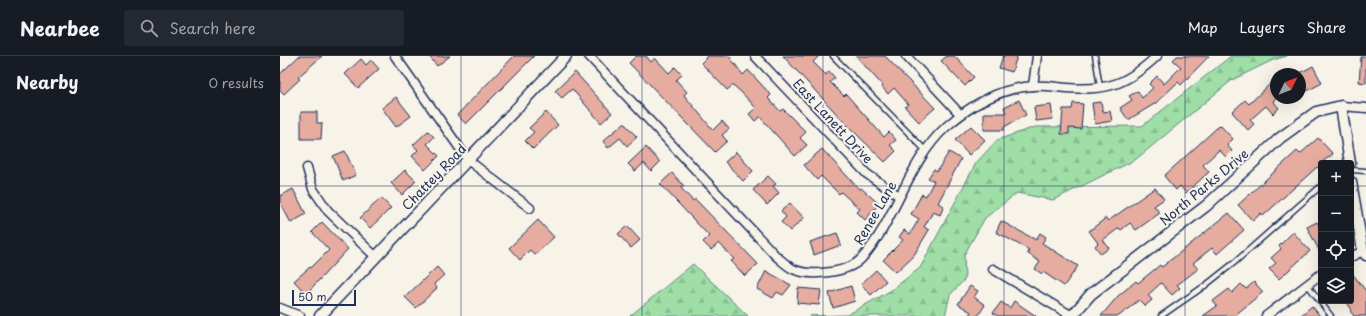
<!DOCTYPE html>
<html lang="en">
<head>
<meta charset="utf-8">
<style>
	body { margin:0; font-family:"Playpen Sans",sans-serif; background:#242831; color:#f1f3f6 }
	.controls { position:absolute; right:12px; bottom:12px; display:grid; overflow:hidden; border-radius:4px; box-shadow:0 4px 16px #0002 }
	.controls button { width:36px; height:36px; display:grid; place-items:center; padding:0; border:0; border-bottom:1px solid #363941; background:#171b24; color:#f1f3f6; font:20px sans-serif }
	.compass { position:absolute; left:990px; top:12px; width:36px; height:36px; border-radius:50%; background:#171b24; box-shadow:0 4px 16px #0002; rotate:47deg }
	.scale { position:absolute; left:12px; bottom:10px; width:64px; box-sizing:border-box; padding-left:4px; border:2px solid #1b2f5e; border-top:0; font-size:11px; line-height:14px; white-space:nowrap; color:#1b2f5e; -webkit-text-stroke:3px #f7f3e8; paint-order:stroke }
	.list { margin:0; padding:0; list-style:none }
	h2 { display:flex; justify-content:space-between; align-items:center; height:52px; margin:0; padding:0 16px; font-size:17px }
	h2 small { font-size:13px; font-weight:400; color:#9ea1a6 }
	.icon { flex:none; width:22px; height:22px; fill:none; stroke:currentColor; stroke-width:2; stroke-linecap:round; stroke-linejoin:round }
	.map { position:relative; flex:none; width:1086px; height:260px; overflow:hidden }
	header { display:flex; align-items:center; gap:24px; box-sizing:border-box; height:56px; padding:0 20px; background:#171b24; border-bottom:1px solid #363941 }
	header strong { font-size:19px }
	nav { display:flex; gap:22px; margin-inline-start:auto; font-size:14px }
	.search { width:280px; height:36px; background:#242831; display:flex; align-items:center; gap:10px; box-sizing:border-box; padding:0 14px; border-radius:4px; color:#9ea1a6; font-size:15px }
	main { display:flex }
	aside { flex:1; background:#171b24 }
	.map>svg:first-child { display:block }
	.forest { fill:url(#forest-firs); stroke:#5d8682 }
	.building { fill:#e5ac9f; stroke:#1b2f5e }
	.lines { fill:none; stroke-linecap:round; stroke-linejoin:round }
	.service-casing { stroke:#1b2f5e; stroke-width:7 }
	.minor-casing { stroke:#1b2f5e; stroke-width:11 }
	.tertiary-casing { stroke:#1b2f5e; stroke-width:13 }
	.service { stroke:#f7f3e8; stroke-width:4 }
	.minor { stroke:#f7f3e8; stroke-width:8 }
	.tertiary { stroke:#f7f3e8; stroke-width:10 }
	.grid { fill:none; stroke:#1b2f5e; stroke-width:1; stroke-opacity:0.55 }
	.labels { text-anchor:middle; stroke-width:4; stroke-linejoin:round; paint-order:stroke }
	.street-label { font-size:13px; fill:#1b2f5e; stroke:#f7f3e8 }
</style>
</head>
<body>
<header>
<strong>Nearbee</strong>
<div class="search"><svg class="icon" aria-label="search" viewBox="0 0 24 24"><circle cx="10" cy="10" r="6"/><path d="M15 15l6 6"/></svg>Search here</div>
<nav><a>Map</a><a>Layers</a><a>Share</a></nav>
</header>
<main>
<aside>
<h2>Nearby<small>0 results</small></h2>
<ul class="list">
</ul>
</aside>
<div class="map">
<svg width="1086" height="260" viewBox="0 0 1086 260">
	<defs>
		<pattern id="forest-firs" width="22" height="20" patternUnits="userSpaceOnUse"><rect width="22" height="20" fill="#9fdea6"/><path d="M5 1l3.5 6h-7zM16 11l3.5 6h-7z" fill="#88bf91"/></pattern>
	</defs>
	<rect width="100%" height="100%" fill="#f7f3e8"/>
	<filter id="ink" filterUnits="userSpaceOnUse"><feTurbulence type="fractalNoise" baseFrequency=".025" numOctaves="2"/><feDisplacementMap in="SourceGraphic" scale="8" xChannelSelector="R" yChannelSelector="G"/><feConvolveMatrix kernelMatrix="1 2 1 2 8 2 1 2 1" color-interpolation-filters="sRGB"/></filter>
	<g filter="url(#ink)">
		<g class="forest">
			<path d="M951 0H1007L993 4 952 24 855 104 773 144 737 137 705 162 684 199 685 223 670 239 665 260H530L567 259 610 235 640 212 696 107 717 84 755 71 862 70Z"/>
			<path d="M413 208 468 260H350Z"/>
		</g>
		<g class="building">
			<path d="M19 0H42L18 21 20 23 4 38 0 34V18Z"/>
			<path d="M149 0H170L157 10Z"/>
			<path d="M234 0H254L186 68 177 59Z"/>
			<path d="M356 0H366L371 6 375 2 389 17 395 11 402 19 396 24 407 36 404 39 433 74 442 65 449 73 442 79 447 85 435 96 349 7Z"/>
			<path d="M428 0H449L463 19 468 14 491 39 488 42 500 55 503 53 526 76 520 82 527 89 515 100 480 61 475 65 469 58 476 52 461 36 453 29 447 34 421 7Z"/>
			<path d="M503 0H539L533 6 546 19 549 15 555 22 550 26 564 40 566 38 604 81 609 76 616 84 610 89 616 95 605 106 566 68Z"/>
			<path d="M576 0H605L655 52 639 66 625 51 628 48 614 32 608 38 602 31 603 30Z"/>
			<path d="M667 0H674L694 21 685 30 661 5Z"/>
			<path d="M723 0H737L732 16 719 12Z"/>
			<path d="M897 0H929L901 29 898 26 876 47 848 64 840 52 852 44 849 40 858 35 862 42 873 32 869 28 877 20 884 28 901 11 893 4Z"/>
			<path d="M1081 1H1086V27L1079 26Z"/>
			<path d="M81 3 86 9 91 4 99 13 78 32 65 18Z"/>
			<path d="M1033 10 1042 27 1025 36 1020 25V17Z"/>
			<path d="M295 16 332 57 321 67 292 33 282 42 275 35Z"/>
			<path d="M992 26 996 30V42L993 45 999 52 993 58 986 50 970 64 974 68 968 74 952 56 965 44 969 48Z"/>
			<path d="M116 41 131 60 116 71 102 52Z"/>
			<path d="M739 44 746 59 724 71V74H704V57H726L724 51Z"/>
			<path d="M821 46 823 56 830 55 832 65 815 68 812 47Z"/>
			<path d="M793 47 803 48 801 73 789 72V78H781L783 53H792Z"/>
			<path d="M771 49 773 63 756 65 754 51Z"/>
			<path d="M21 56H37V67H42L41 83H21Z"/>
			<path d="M266 56 278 69 253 93 245 85 254 76 249 72Z"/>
			<path d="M344 67 357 81 347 90 340 82 328 92 323 85Z"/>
			<path d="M940 69 953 83 947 89 952 95 946 101 939 94 923 109 929 116 906 137 900 130 896 134 884 120Z"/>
			<path d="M691 70 705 84 689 99 675 84Z"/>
			<path d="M148 75 154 81 147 88 159 100 145 114 132 100 138 94 133 89Z"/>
			<path d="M1038 82 1053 98 1041 107V115L1037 111 983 160 981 157 973 165 958 149 1017 95 1020 98Z"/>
			<path d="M366 91 380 106 371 115 364 107 355 115 348 108Z"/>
			<path d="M542 93 579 133 581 132 599 148 585 164 577 156 580 153 561 136 559 138 541 120 537 124 524 109Z"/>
			<path d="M65 95 76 119 63 125 53 100Z"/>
			<path d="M456 96 473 115 463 125 445 106Z"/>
			<path d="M669 96 681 103 658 147 664 150 660 159 653 156 644 171 649 174 634 199 616 216 603 204 623 184 619 181 624 174 630 178 639 163 631 158 642 138 646 140 654 125 648 122 654 113 657 115Z"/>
			<path d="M125 114 136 125 122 139 111 127Z"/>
			<path d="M392 117 404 130 401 132 413 145 415 143 478 208 465 220 451 205 454 203 439 187 431 194 423 186 429 180 380 128Z"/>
			<path d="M488 120 496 128 493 130 499 137 487 149 473 134Z"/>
			<path d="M875 132 884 143 874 150 880 157 856 174 850 167 841 174 839 172 823 184 829 192 821 198 815 190 818 187 809 175 826 162 828 165Z"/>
			<path d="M13 133 26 158 11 167 0 146V140Z"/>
			<path d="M101 142 111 152 90 172 80 162Z"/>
			<path d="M510 147 524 162 510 175 501 166 506 161 501 155Z"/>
			<path d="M949 157 964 174 937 198 932 192 913 207 918 213 897 229 900 232 892 239 881 227 868 239 872 244 865 250 859 244 839 260H821L838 240 856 225 858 227 880 209 882 211Z"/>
			<path d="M258 164 274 181 255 199 250 194 240 204 229 192Z"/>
			<path d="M721 165 756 184 760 177 766 181 762 187 798 210 784 230 763 216 762 218 755 213 760 206 747 197 749 194 716 176Z"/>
			<path d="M42 166 68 193 26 238 14 225 30 211 31 212 49 194 32 176Z"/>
			<path d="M1037 166 1041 173V198L1027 171Z"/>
			<path d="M347 170 360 184 351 192 338 178Z"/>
			<path d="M1013 176 1030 195 999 223 989 213 996 207 991 202 1001 193 999 190Z"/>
			<path d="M557 177 561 189 534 199 530 186Z"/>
			<path d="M157 211 164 219 154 228 157 232 136 252 125 241Z"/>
			<path d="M596 214 606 225 591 239 581 228Z"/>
			<path d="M486 215 511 229 503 239 497 236 493 242 477 233Z"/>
			<path d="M1071 216 1086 235V260H1074L1070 255 1072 254 1066 245H1071Z"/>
			<path d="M974 226 983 236 954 260H923L937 250 933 245 949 233 952 237 961 228 966 233Z"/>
			<path d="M571 230 575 245 553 252 549 237Z"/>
			<path d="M690 230 698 235 694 241 705 249 698 260H688L691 256 678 248Z"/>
			<path d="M518 232 541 234 539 249 517 247Z"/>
			<path d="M734 245 756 260H718L713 257 721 246 730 252Z"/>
			<path d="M1032 250 1040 260H1020Z"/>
		</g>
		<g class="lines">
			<g class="service-casing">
				<g id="service">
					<path d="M553 0 646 95"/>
					<path d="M815 0 820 31"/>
					<path d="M1071 114 1086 115"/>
					<path d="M1027 228 1051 260"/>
					<path d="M881 260 926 229 955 206 1041 130"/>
				</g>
			</g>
			<g class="minor-casing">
				<g id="minor">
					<path d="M115 0 188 104 250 152"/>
					<path d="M309 0 496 200C501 204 507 210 513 213 530 221 569 217 582 202 617 163 627 106 667 70 691 49 720 32 753 30 764 29 776 31 787 32 828 35 847 28 877 0"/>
					<path d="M475 0 587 118 619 140"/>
					<path d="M626 0 680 58"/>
					<path d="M753 30 757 0"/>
					<path d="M1061 50 1086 52"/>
					<path d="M27 112 33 133 48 155 96 201"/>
					<path d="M1071 201 1083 195"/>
					<path d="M713 213 792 260"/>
					<path d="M0 252 20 260"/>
					<path d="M986 260 1041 218"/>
				</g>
			</g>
			<g class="tertiary-casing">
				<g id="tertiary">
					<path d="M1071 126 1083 195 1086 199"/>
					<path d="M40 260 286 0"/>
					<path d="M792 260 811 238 926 150 1000 82 1036 56 1061 50 1070 107"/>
				</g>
			</g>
			<use href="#service" class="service"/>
			<use href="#minor" class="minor"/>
			<use href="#tertiary" class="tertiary"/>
		</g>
	</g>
	<path class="grid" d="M181 0V260M362 0V260M543 0V260M724 0V260M905 0V260M0 130H1041M1071 130H1086"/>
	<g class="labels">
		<g class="street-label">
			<text transform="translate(553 65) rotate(47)" y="5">East Lanett Drive</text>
			<text transform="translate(154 121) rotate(-46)" y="5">Chattey Road</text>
			<text transform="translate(924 131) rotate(-40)" y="5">North Parks Drive</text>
			<text transform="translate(595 157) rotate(-60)" y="5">Renee Lane</text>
		</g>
	</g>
</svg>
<div class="controls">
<button>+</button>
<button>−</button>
<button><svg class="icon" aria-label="locate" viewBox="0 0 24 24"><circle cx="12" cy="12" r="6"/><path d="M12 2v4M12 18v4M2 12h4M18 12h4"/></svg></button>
<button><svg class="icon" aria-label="layers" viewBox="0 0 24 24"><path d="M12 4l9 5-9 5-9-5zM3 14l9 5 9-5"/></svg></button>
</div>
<svg class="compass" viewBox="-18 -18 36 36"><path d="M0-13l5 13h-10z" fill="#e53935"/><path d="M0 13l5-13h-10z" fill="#9ea1a6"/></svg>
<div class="scale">50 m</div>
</div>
</main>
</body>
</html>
